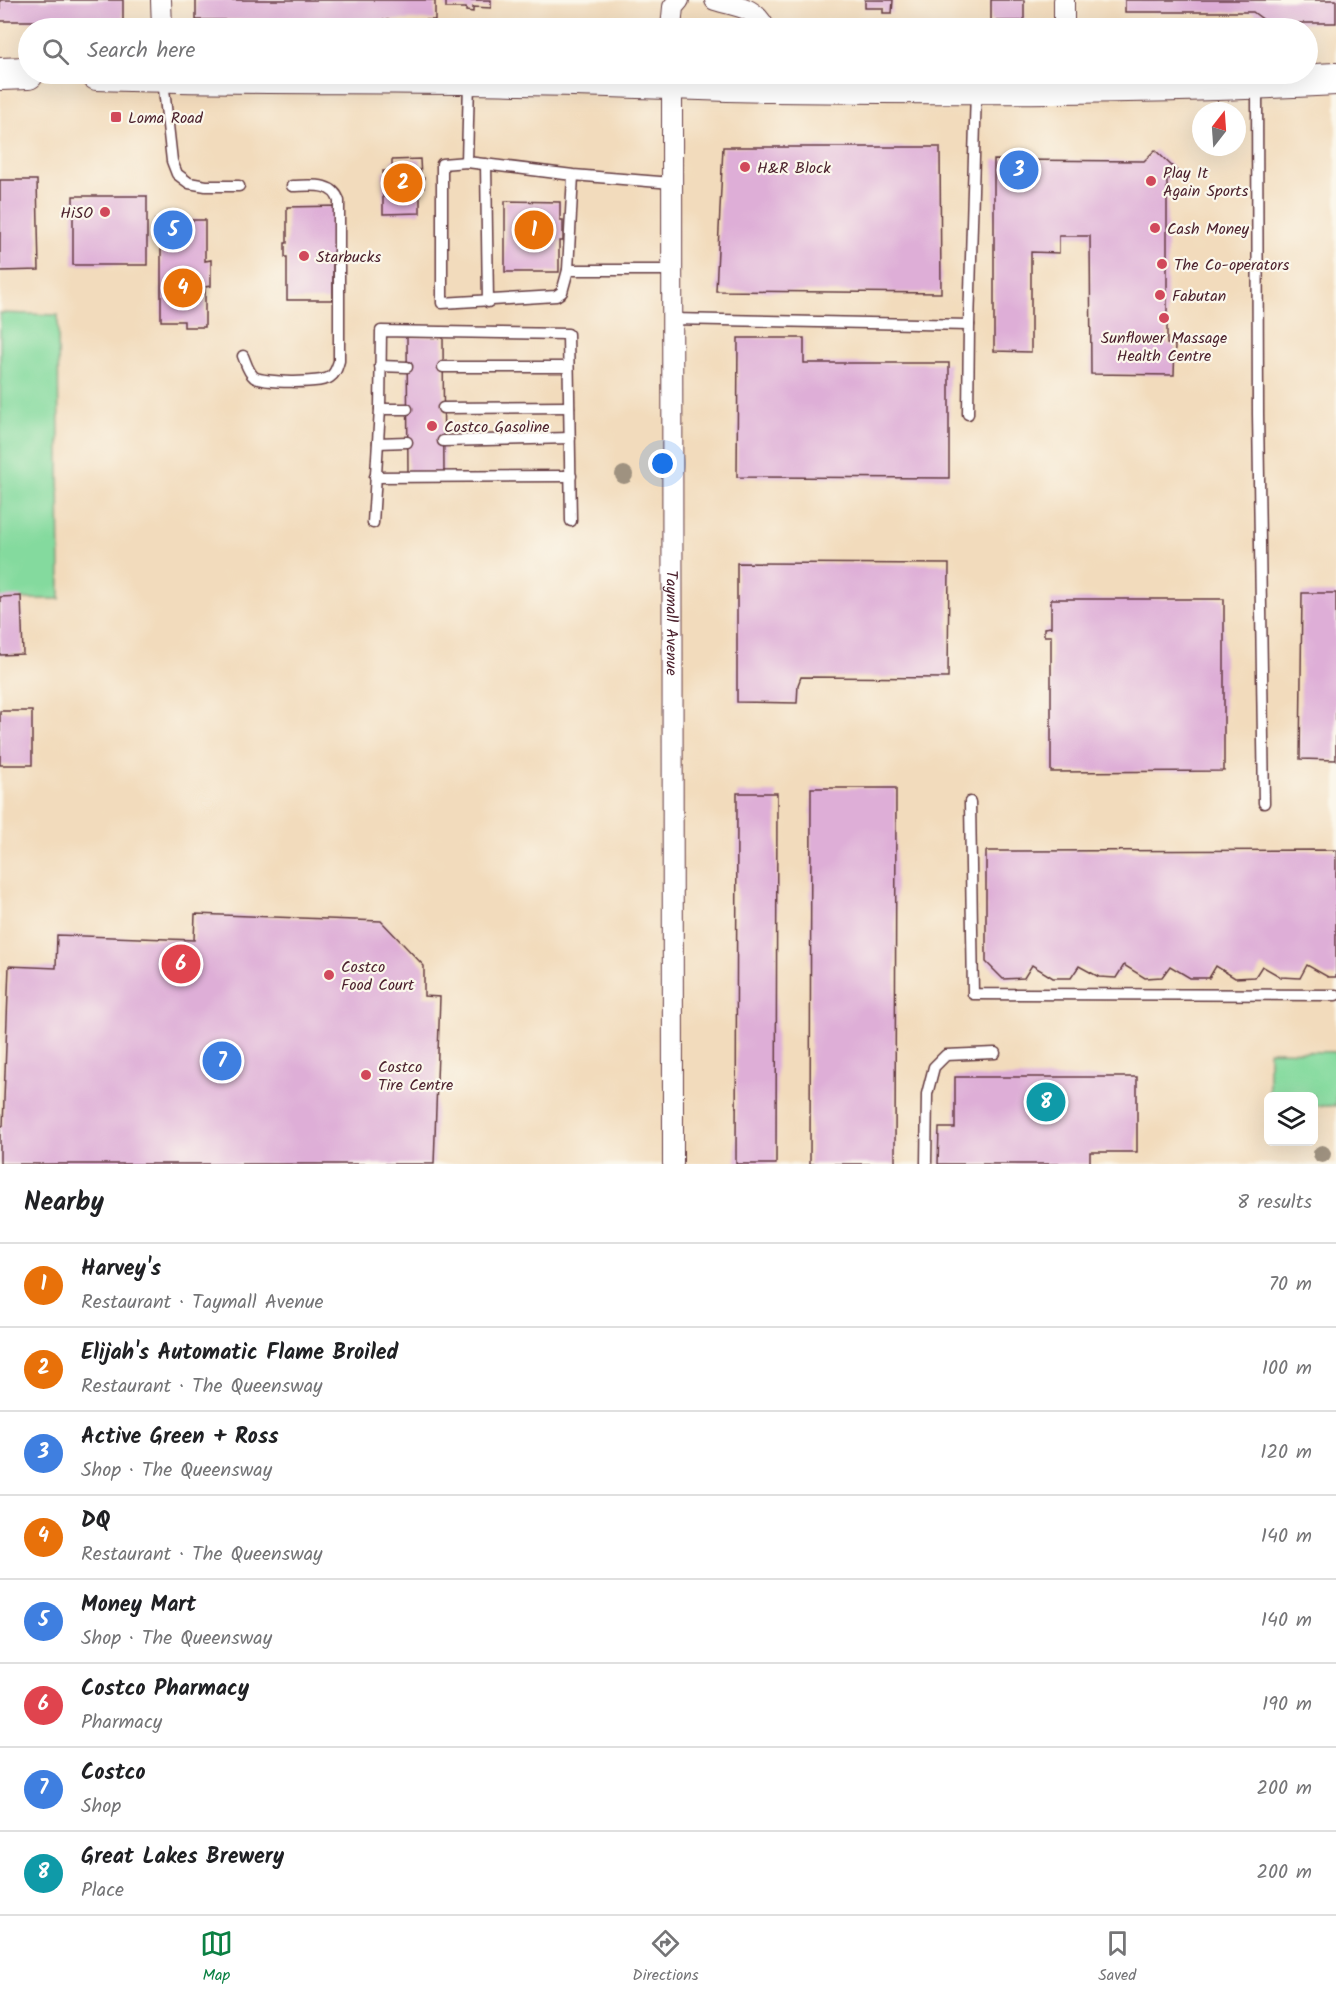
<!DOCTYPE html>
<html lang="en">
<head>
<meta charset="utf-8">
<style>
	body { margin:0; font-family:Kalam,sans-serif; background:#f6f6f6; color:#202124 }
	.controls { position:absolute; right:18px; bottom:18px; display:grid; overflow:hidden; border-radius:9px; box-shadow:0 6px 24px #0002 }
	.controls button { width:54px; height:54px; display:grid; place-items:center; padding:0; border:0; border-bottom:2px solid #e0e0e0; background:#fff; color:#202124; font:30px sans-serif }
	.compass { position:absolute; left:1192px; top:102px; width:54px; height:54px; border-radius:50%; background:#fff; box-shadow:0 6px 24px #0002; rotate:17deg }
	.you { position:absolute; left:663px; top:464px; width:21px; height:21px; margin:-15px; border:4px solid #fff; border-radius:50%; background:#1a73e8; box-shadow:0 0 0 9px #1a73e833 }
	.badge { display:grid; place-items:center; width:39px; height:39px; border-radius:50%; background:#0b8043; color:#fff; font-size:20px; font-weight:700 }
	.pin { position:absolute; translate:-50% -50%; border:3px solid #fff; box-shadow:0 2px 6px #0006 }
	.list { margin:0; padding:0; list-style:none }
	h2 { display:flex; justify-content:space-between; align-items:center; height:78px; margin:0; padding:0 24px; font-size:26px }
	h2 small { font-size:20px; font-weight:400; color:#757577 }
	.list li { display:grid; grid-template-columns:39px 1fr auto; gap:18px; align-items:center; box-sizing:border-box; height:84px; padding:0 24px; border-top:2px solid #e0e0e0 }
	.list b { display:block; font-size:22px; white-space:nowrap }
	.list p { margin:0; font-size:20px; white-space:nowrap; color:#757577 }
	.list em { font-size:20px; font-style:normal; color:#757577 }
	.icon { flex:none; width:33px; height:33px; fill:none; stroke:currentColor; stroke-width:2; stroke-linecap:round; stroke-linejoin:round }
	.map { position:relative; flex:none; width:1336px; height:1164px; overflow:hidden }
	.search { position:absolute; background:#fff; box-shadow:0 6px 24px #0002; left:18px; right:18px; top:18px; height:66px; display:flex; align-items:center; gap:15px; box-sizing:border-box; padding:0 21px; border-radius:33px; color:#757577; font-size:22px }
	.sheet { height:750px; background:#fff }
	nav { display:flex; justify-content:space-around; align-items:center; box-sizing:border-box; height:84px; border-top:2px solid #e0e0e0; background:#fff; font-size:16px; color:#757577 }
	nav a { display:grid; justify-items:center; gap:3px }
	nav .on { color:#0b8043 }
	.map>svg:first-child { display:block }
	.green { fill:#84da9e; stroke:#677c64; stroke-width:1.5 }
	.building { fill:#deaed7 }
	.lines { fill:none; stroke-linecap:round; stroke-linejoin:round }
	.service-casing { stroke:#633b41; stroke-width:13 }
	.minor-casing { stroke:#633b41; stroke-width:22 }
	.primary-casing { stroke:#633b41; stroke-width:34 }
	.service { stroke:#fff; stroke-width:10 }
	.minor { stroke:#fff; stroke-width:20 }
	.primary { stroke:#fff; stroke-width:32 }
	.tree { fill:#9f9280 }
	.poi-dot { fill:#d1495b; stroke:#fbf7ec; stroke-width:2 }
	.labels { text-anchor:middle; stroke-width:4.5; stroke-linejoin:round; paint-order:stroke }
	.poi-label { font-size:16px; fill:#4a1f2b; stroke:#fbf7ec; text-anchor:start }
	.street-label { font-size:16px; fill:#4a1f2b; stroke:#fbf7ec }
</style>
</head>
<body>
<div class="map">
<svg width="1336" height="1164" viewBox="0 0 1336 1164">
	<rect width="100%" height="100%" fill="#fbf7ec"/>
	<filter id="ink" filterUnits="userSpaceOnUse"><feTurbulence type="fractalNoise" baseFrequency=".0167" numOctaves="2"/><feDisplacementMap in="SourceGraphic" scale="12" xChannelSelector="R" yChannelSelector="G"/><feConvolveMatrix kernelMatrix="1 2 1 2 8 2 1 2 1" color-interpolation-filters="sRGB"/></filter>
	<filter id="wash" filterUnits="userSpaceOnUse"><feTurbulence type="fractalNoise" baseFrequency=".008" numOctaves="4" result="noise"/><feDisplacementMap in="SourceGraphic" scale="24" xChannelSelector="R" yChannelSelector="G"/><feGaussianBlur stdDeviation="1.35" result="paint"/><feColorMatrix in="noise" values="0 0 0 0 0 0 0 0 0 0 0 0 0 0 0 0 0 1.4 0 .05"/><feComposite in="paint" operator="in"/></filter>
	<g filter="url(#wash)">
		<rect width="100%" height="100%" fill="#f2dbbc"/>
		<g class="green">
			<path d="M0 313 58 315 60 599H0Z"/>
			<path d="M1269 1051 1336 1052V1106H1314V1096H1269Z"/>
		</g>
		<g id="blocks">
			<g class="building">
				<rect x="0" y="0" width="123" height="21"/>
				<rect x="196" y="0" width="239" height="20"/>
				<path d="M446 0H491V8L473 7V12L466 11V8H446Z"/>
				<path d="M865 0H893L892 13H883V8H865Z"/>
				<rect x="991" y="0" width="33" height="21"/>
				<path d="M1125 0H1336V23H1268L1253 12H1125Z"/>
				<path d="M723 147H940L941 293 716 291Z"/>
				<path d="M1155 150 1177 171 1167 181V344L1175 345 1174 375 1091 374 1090 236H1059V253L1031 252V352L994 351V160L1144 161Z"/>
				<path d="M420 159 421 178H424V188H420V213L383 214V171H392V160Z"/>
				<path d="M0 180H37L39 270 0 271Z"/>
				<rect x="73" y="196" width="74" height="69"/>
				<path d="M505 201 560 202V220H563V241H559V272H505Z"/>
				<path d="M338 206V260H333V300H287V257H285V243H287V207Z"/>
				<path d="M155 220H205V261L211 260V286L205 287V327H184V321H161V234H155Z"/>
				<path d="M407 337H443L444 474 408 473Z"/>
				<path d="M738 338H804V363H949V478L737 477Z"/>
				<path d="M737 563 949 564 948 678 801 677 798 685 797 703 737 702Z"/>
				<path d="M1302 593H1336V760L1300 759Z"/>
				<path d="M21 596 23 654 0 655V597Z"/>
				<path d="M1051 599H1224V771L1051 772V636H1044V628L1051 627Z"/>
				<rect x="0" y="711" width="32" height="54"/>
				<path d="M811 788H896L895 1164H810Z"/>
				<path d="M737 793H777L776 1164H736Z"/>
				<path d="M1336 850V977H1328L1307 965 1300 978 1281 977 1262 966 1255 977 1235 978 1216 966 1209 978H1190L1170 966 1162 977 1145 978 1124 965 1116 978 1099 977 1079 966 1071 978H1053L1032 965 1024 978 1003 979 986 962V851Z"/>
				<path d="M195 914 381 921 424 966V996L440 997 434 1164H0V1126H3L9 966 56 968 57 935 194 940Z"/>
				<path d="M955 1077H1137V1152H1090V1164H938L939 1128H955Z"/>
			</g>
		</g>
	</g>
	<g filter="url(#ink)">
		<use href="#blocks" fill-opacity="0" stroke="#633b41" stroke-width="1.5"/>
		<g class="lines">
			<g class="service-casing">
				<g id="service">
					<path d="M163 80 172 161 177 174 189 183 206 186H239"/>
					<path d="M1257 84 1258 414 1264 803"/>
					<path d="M467 162 469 81"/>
					<path d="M486 164 488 302"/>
					<path d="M573 175 568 270 562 292 556 296 442 303V164L467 162 573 175 672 183"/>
					<path d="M568 270H671"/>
					<path d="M672 319 969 325 968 414"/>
					<path d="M969 325 976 90"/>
					<path d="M243 356C246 363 248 372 254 377 263 383 321 384 330 377 336 373 337 367 339 361V201C333 181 309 186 292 186"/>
					<path d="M380 366 407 367"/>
					<path d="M443 367H568"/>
					<path d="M443 408 569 407"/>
					<path d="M380 409H407"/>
					<path d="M443 441 570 438"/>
					<path d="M378 443 407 442"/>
					<path d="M375 477 571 476"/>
					<path d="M373 523 380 409 381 331 568 334 571 521"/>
					<path d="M970 802 973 994 1336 995"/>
					<path d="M926 1164 927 1094 934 1067 946 1055 995 1053"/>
				</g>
			</g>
			<g class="minor-casing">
				<g id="minor">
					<path d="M161 0 162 28"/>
					<path d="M715 0C738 7 754 6 765 28"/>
					<path d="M671 28 673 7 679 0"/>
					<path d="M1064 28V0"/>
					<path id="s1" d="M672 74 673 1164"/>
				</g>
			</g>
			<g class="primary-casing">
				<g id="primary">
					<path d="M0 74 28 73"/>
					<path d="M97 74C238 79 379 76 520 79 603 80 686 84 769 86 958 88 1148 89 1336 79"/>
				</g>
			</g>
			<use href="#service" class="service"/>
			<use href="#minor" class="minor"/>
			<use href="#primary" class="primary"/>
		</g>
		<g class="tree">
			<circle cx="624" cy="475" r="9"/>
			<circle cx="1322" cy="1154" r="9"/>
		</g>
	</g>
	<g class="poi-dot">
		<rect x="110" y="111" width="12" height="12" rx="3"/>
		<circle cx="745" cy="167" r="6"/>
		<circle cx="1151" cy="181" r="6"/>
		<circle cx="105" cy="212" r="6"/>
		<circle cx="1155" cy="228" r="6"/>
		<circle cx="304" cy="256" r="6"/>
		<circle cx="1162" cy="264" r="6"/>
		<circle cx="1160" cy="295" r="6"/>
		<circle cx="1164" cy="318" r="6"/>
		<circle cx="432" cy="426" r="6"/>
		<circle cx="329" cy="975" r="6"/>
		<circle cx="366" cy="1075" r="6"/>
	</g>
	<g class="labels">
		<g class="poi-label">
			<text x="128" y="123">Loma Road</text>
			<text x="757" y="173">H&amp;R Block</text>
			<text x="1163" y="178">Play It<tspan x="1163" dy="18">Again Sports</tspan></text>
			<text x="93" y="218" text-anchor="end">HiSO</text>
			<text x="1167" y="234">Cash Money</text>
			<text x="316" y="262">Starbucks</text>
			<text x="1174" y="270">The Co-operators</text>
			<text x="1172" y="301">Fabutan</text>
			<text x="1164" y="343" text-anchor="middle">Sunflower Massage<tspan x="1164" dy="18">Health Centre</tspan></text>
			<text x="444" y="432">Costco Gasoline</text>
			<text x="341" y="972">Costco<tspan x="341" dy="18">Food Court</tspan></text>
			<text x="378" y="1072">Costco<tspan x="378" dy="18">Tire Centre</tspan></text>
		</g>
		<g class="street-label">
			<text dy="6" stroke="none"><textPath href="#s1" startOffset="549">Taymall Avenue</textPath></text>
		</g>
	</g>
</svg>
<div class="controls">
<button><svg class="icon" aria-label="layers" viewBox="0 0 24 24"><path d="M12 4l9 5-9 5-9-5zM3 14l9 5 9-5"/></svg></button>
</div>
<svg class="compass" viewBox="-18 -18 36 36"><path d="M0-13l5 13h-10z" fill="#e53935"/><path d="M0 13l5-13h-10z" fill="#757577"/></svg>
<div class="you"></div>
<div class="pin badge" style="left:534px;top:230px;background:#e8710a">1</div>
<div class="pin badge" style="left:403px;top:183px;background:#e8710a">2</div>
<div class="pin badge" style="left:1019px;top:170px;background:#3f7fe0">3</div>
<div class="pin badge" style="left:183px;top:288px;background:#e8710a">4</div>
<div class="pin badge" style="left:173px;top:230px;background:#3f7fe0">5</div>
<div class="pin badge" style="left:181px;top:964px;background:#e0444e">6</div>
<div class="pin badge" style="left:222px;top:1061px;background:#3f7fe0">7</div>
<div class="pin badge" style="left:1046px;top:1102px;background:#0f9aa8">8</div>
<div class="search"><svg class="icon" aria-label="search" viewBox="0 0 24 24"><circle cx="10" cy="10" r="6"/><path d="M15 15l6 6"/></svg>Search here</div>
</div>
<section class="sheet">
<h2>Nearby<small>8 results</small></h2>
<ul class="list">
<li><span class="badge" style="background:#e8710a">1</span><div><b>Harvey's</b><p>Restaurant · Taymall Avenue</p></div><em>70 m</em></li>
<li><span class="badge" style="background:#e8710a">2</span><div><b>Elijah's Automatic Flame Broiled</b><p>Restaurant · The Queensway</p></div><em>100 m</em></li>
<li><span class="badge" style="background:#3f7fe0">3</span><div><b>Active Green + Ross</b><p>Shop · The Queensway</p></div><em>120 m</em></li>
<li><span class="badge" style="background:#e8710a">4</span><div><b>DQ</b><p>Restaurant · The Queensway</p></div><em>140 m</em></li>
<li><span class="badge" style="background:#3f7fe0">5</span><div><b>Money Mart</b><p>Shop · The Queensway</p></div><em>140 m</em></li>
<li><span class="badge" style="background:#e0444e">6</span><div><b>Costco Pharmacy</b><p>Pharmacy</p></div><em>190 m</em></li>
<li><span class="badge" style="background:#3f7fe0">7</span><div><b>Costco</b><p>Shop</p></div><em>200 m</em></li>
<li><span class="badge" style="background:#0f9aa8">8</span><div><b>Great Lakes Brewery</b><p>Place</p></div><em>200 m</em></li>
</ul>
</section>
<nav>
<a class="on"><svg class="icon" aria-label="map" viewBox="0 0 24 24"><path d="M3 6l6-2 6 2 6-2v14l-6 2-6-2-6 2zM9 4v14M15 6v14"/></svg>Map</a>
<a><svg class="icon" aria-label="directions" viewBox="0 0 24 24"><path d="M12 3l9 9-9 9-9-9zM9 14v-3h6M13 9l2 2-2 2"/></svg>Directions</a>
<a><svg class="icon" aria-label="saved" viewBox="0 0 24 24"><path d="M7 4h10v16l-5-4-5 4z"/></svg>Saved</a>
</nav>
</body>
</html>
